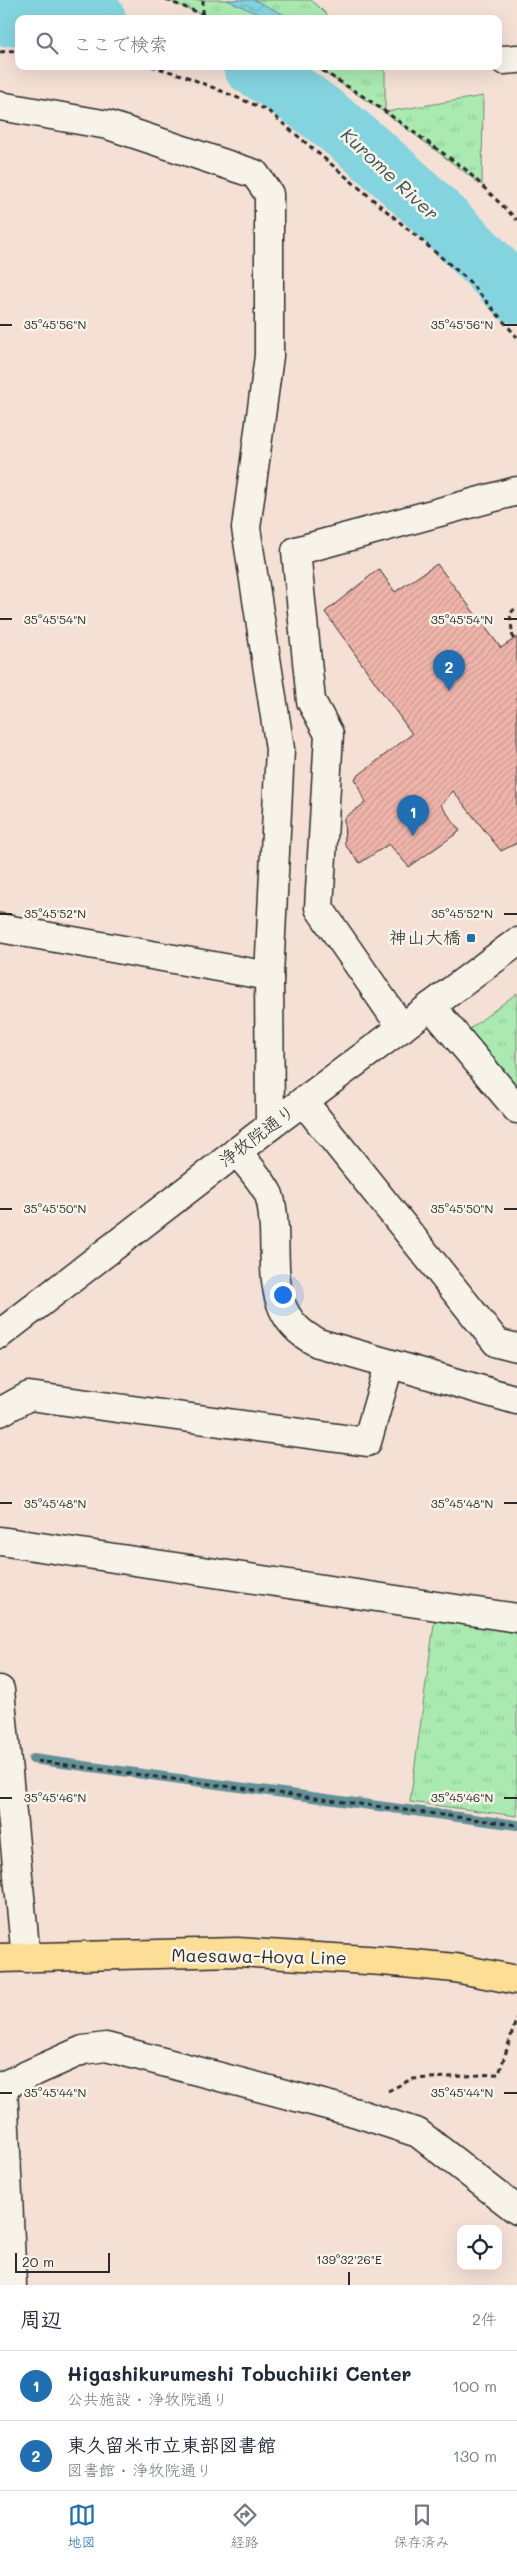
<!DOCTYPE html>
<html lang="ja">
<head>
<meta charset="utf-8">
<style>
	body { margin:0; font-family:Mali,"Klee One",sans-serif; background:#f6f6f7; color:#1f2937 }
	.controls { position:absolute; right:15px; bottom:15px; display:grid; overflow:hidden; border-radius:10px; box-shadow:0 5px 20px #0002 }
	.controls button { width:45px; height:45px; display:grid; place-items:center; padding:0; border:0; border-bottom:1px solid #e0e1e3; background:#fff; color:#1f2937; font:25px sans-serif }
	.scale { position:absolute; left:15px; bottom:12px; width:95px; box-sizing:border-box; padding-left:5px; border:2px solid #2b2b2b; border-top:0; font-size:14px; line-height:18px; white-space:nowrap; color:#2b2b2b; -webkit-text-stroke:4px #f7f3e8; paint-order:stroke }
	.you { position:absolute; left:282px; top:1294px; width:18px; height:18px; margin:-12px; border:4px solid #fff; border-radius:50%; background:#1a73e8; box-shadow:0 0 0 8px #1a73e833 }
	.badge { display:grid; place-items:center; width:32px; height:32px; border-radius:50%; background:#1f6fb2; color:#fff; font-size:16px; font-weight:700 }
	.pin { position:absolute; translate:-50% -41px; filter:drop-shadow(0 1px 2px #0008) }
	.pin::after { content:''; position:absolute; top:26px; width:18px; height:15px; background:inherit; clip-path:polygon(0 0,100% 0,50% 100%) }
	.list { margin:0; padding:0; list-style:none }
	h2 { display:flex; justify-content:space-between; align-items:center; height:65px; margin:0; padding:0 20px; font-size:21px }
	h2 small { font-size:16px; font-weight:400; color:#747a83 }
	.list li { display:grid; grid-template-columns:32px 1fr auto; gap:15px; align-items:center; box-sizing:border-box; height:70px; padding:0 20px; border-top:1px solid #e0e1e3 }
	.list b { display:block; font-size:19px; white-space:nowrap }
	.list p { margin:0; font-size:16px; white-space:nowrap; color:#747a83 }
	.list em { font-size:16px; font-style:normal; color:#747a83 }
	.icon { flex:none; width:28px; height:28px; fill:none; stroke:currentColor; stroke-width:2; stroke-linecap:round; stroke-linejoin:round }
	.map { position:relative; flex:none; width:517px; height:2285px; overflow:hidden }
	.search { position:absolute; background:#fff; box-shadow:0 5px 20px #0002; left:15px; right:15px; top:15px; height:55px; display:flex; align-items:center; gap:12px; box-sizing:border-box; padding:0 18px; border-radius:10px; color:#747a83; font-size:19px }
	.sheet { height:205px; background:#fff }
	nav { display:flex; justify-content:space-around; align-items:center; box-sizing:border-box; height:70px; border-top:1px solid #e0e1e3; background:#fff; font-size:14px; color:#747a83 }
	nav a { display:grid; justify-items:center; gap:2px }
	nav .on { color:#1f6fb2 }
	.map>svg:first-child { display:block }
	.park { fill:url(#park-tufts); stroke:#6a8a6e }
	.water { fill:url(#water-waves); stroke:#609098 }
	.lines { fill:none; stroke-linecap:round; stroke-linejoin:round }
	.stream { stroke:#609098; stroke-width:10 }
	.river { stroke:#84d4e0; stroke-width:58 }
	.building { fill:url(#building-hatch); stroke:#2b2b2b }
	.minor-casing { stroke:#2b2b2b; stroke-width:31 }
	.major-casing { stroke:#2b2b2b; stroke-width:31 }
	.path { stroke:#2b2b2b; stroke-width:3; stroke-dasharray:5 4; stroke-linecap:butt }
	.minor { stroke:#f7f3e8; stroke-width:28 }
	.major { stroke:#fdde96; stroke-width:28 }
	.ticks { fill:none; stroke:#2b2b2b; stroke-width:2 }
	.poi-dot { fill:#1f6fb2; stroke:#f7f3e8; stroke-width:2 }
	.labels { text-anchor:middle; stroke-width:5; stroke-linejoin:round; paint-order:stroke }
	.poi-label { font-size:18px; fill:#2b2b2b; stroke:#f7f3e8; text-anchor:end }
	.street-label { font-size:18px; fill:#2b2b2b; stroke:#f7f3e8 }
	.water-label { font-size:19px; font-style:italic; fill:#415558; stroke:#f7f3e8 }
	.ticks-label { font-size:12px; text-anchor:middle; fill:#2b2b2b; stroke:#f7f3e8; stroke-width:5; stroke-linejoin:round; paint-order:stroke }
</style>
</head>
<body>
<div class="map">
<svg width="517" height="2285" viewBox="0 0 517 2285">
	<defs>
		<pattern id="park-tufts" width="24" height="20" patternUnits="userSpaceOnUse" patternTransform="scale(1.25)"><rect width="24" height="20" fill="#aaeab1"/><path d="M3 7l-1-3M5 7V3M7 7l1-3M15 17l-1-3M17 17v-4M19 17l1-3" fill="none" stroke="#92c998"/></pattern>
		<pattern id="water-waves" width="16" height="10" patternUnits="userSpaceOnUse" patternTransform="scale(1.25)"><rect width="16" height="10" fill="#84d4e0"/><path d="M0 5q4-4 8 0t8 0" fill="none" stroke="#72b6c0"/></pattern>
		<pattern id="building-hatch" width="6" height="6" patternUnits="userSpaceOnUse" patternTransform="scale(1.25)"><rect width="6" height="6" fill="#efb4aa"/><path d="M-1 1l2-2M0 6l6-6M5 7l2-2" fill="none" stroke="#cd9b92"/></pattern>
	</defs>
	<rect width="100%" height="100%" fill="#f5e0d5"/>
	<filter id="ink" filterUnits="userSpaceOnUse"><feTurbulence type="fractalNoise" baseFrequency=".02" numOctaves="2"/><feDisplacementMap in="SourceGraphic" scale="10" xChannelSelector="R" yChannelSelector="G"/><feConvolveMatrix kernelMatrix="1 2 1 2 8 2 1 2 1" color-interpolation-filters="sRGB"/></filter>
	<g filter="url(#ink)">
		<g class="park">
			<path d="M166 0H311L332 19H215Z"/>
			<path d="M314 66H385V112L483 96 482 185 384 112Z"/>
			<path d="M517 993V1103L463 1034Z"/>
			<path d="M436 1609 517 1622V1816L410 1802Z"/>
		</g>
		<path class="water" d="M227 0H254L293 19H269Z"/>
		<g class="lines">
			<path class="stream" d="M33 1759 517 1825"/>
			<g class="river">
				<path d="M0 17 97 19"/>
				<path d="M252 66C352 126 436 211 517 295"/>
			</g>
		</g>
		<path class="building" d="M437 564 501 648 517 637V843L501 851 453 791 441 805 460 831 409 867 389 844 360 863 345 845 344 818 365 803 355 778 412 734 325 612 379 569 395 592Z"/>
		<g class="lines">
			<g class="minor-casing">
				<g id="minor">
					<path d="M504 60 517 59"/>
					<path d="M0 106 108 125 255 174 269 194V356L246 528 280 749 269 976 270 1126"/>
					<path d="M0 928 269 976"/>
					<path d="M431 1006 517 1109"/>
					<path d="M402 1028 319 908 329 734 311 701 296 551 517 491"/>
					<path d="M303 1101 497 1343 517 1348"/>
					<path d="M237 1151C247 1165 262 1180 269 1195 273 1206 273 1218 274 1229 276 1276 269 1319 318 1343L517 1400"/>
					<path d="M0 1334 270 1126 517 942"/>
					<path d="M0 1412 29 1396 367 1442 389 1365"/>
					<path d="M0 1541 517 1618"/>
					<path d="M0 1690 26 1958"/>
					<path d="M3 2086 12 2285"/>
					<path d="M0 2087 83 2050 106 2047 357 2113 418 2133 517 2210"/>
				</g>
			</g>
			<g class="major-casing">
				<path id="major" d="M0 1958 237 1952 383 1961 455 1968 517 1980"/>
			</g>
			<g class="path">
				<path d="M166 0 215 19"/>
				<path d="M203 0V14"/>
				<path d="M0 52 19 50"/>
				<path d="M151 66 185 76 267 110 467 279 517 337"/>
				<path d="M315 66 369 100 465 169 517 220"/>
				<path d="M513 639 510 614 517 606"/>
				<path d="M37 1761 517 1825"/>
				<path d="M388 2091 412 2079 499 2074 517 2017"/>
			</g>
			<use href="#minor" class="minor"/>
			<use href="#major" class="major"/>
		</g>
	</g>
	<path class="ticks" d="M0 325H12M504 325H517M0 619H12M504 619H517M0 914H12M504 914H517M0 1209H12M504 1209H517M0 1503H12M504 1503H517M0 1798H12M504 1798H517M0 2093H12M504 2093H517M349 2272V2285"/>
	<rect class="poi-dot" x="466" y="933" width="10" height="10" rx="2.5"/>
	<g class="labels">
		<g class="poi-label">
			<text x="461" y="944">神山大橋</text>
		</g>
		<g class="street-label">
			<text transform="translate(257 1136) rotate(-37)" y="6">浄牧院通り</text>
			<text transform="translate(259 1957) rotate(1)" y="6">Maesawa-Hoya Line</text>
		</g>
		<g class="water-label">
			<text transform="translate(390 174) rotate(43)" y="7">Kurome River</text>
		</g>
	</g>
	<g class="ticks-label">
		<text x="55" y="329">35°45'56"N</text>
		<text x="462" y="329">35°45'56"N</text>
		<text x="55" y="624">35°45'54"N</text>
		<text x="462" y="624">35°45'54"N</text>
		<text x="55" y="918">35°45'52"N</text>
		<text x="462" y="918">35°45'52"N</text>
		<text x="55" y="1213">35°45'50"N</text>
		<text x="462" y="1213">35°45'50"N</text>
		<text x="55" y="1508">35°45'48"N</text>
		<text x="462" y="1508">35°45'48"N</text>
		<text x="55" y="1802">35°45'46"N</text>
		<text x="462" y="1802">35°45'46"N</text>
		<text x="55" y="2097">35°45'44"N</text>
		<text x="462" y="2097">35°45'44"N</text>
		<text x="349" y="2264">139°32'26"E</text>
	</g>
</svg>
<div class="controls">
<button><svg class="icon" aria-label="locate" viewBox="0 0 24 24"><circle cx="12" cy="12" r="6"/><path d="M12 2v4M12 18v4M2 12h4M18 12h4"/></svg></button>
</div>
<div class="scale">20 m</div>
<div class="you"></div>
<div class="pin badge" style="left:413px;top:836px">1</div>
<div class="pin badge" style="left:449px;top:691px">2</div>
<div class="search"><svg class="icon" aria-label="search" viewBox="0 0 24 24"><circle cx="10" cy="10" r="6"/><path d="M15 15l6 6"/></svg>ここで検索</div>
</div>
<section class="sheet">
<h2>周辺<small>2件</small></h2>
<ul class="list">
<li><span class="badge">1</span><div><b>Higashikurumeshi Tobuchiiki Center</b><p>公共施設 · 浄牧院通り</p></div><em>100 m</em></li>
<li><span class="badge">2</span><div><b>東久留米市立東部図書館</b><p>図書館 · 浄牧院通り</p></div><em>130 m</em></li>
</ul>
</section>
<nav>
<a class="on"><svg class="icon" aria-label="map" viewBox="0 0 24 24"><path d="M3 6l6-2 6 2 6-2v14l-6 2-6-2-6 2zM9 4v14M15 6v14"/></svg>地図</a>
<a><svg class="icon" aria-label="directions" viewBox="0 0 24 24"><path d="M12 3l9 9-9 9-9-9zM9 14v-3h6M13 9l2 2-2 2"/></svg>経路</a>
<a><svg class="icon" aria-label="saved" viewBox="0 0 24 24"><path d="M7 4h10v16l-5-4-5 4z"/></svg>保存済み</a>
</nav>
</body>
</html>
